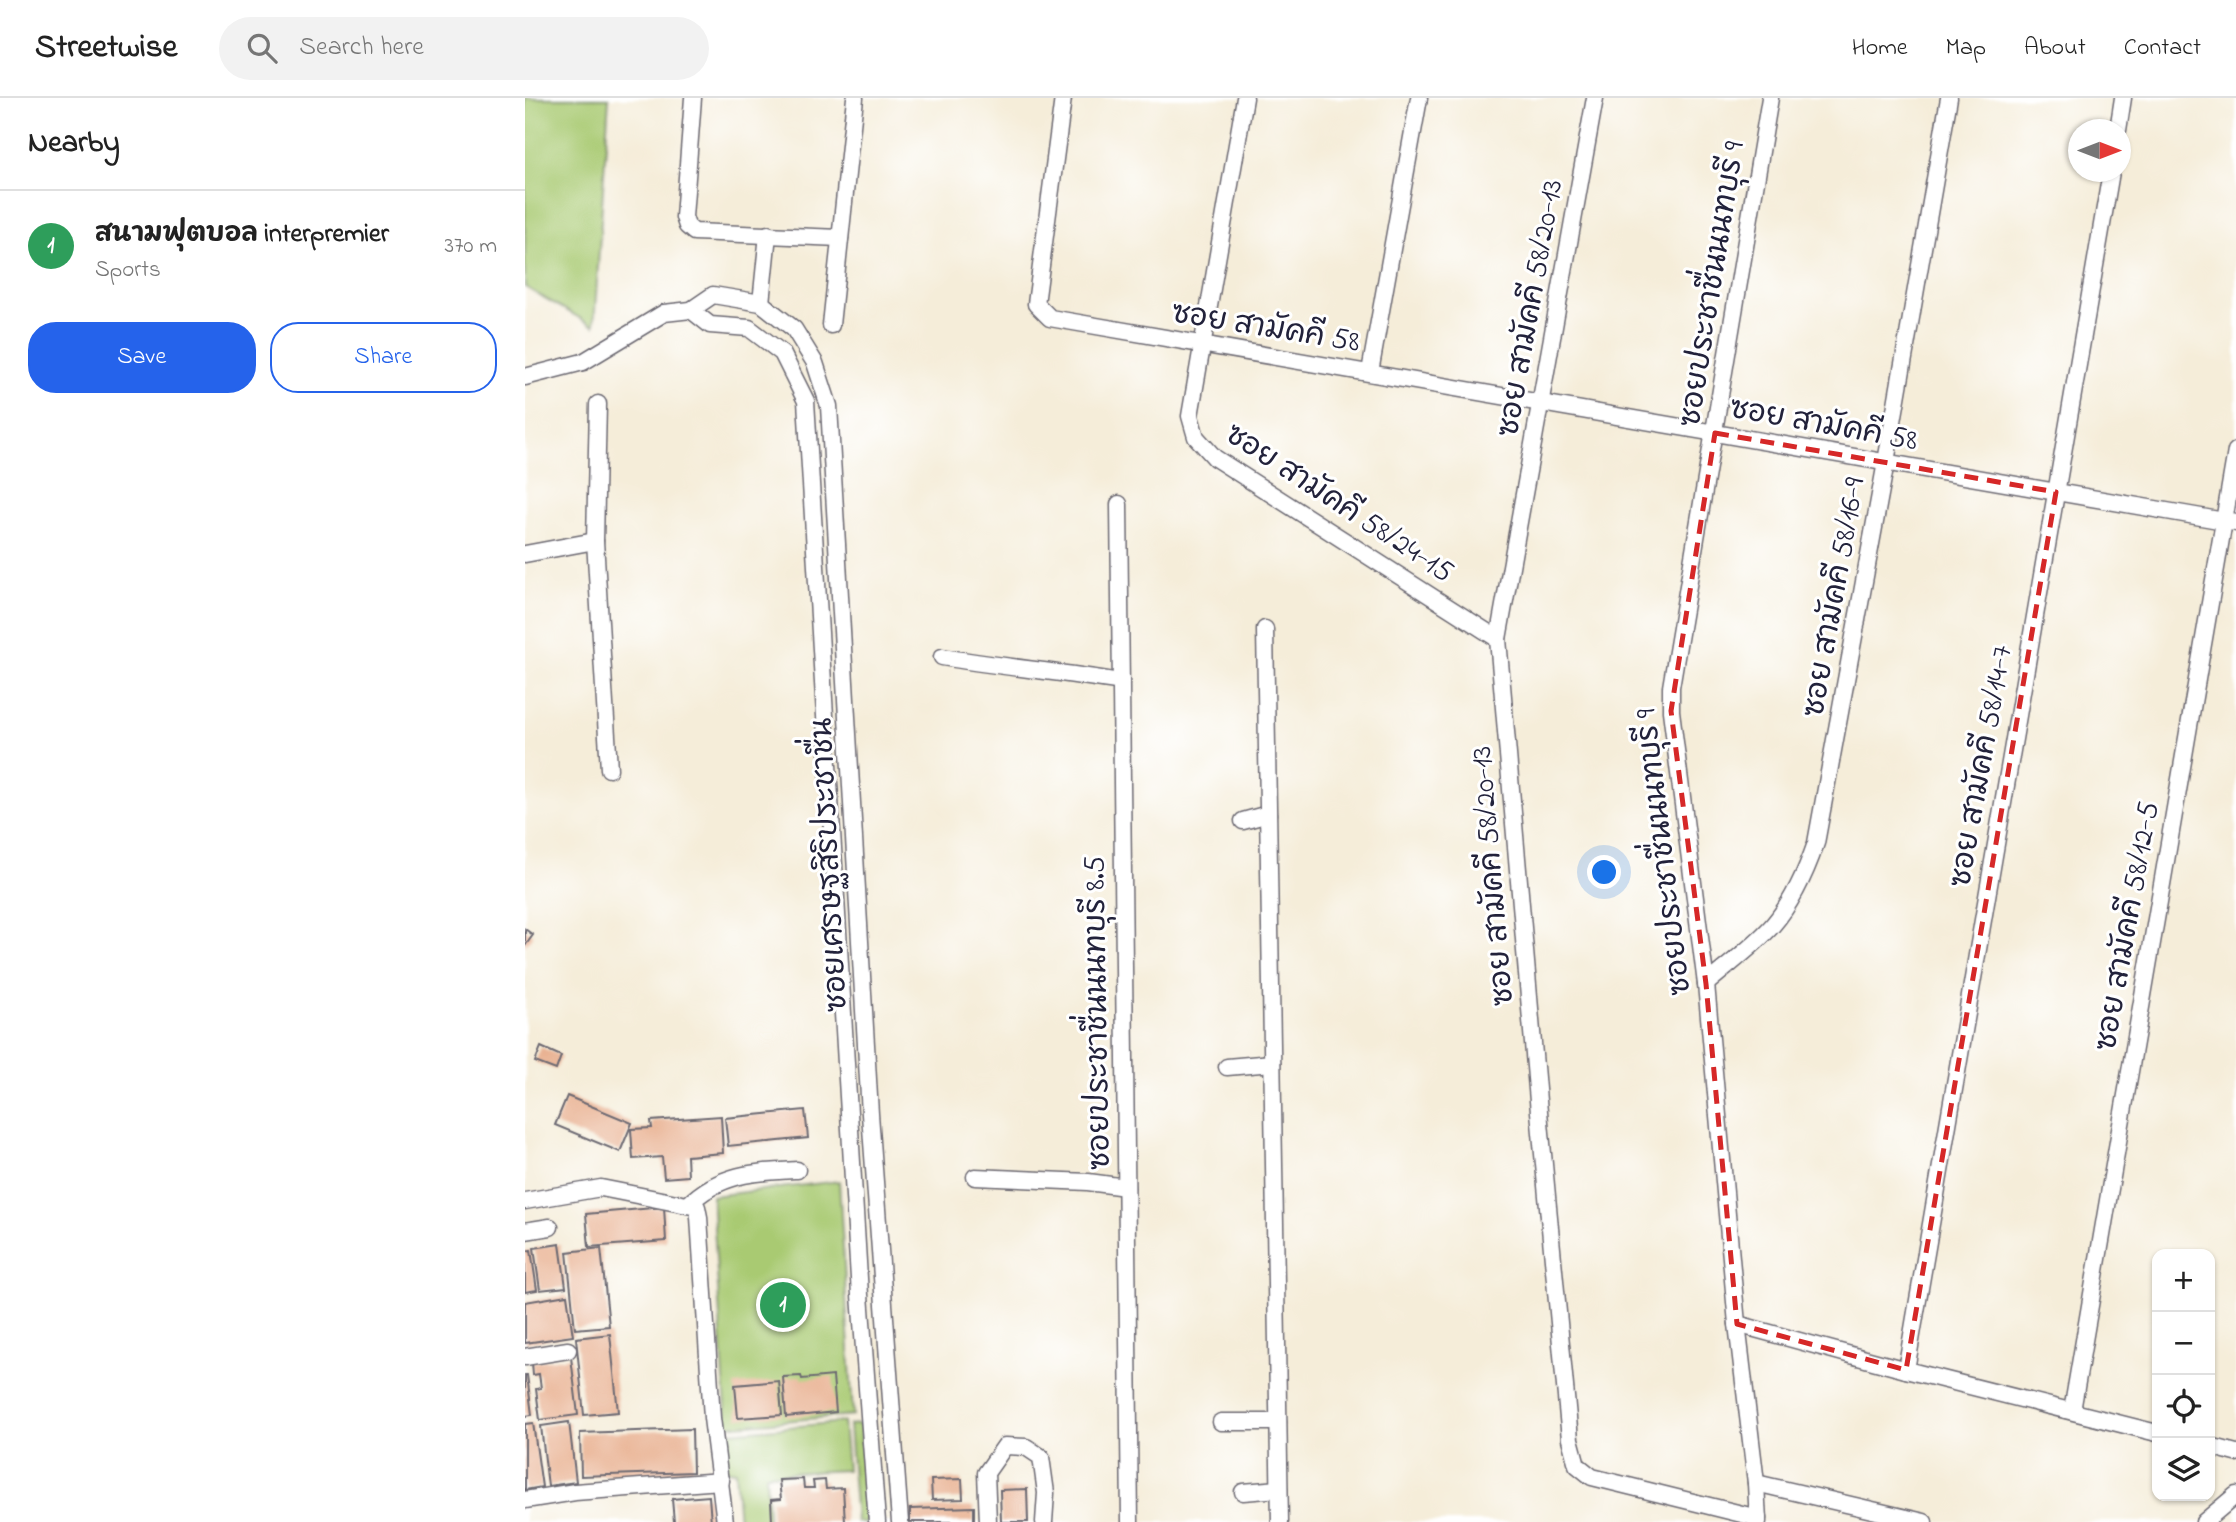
<!DOCTYPE html>
<html lang="en">
<head>
<meta charset="utf-8">
<style>
	body { margin:0; font-family:"Indie Flower","Playpen Sans Thai",sans-serif; background:#f2f2f2; color:#222 }
	.controls { position:absolute; right:21px; bottom:21px; display:grid; overflow:hidden; border-radius:14px; box-shadow:0 2px 5px #0004 }
	.controls button { width:63px; height:63px; display:grid; place-items:center; padding:0; border:0; border-bottom:2px solid #e0e0e0; background:#fff; color:#222; font:35px sans-serif }
	.compass { position:absolute; left:1543px; top:21px; width:63px; height:63px; border-radius:50%; background:#fff; box-shadow:0 2px 5px #0004; rotate:90deg }
	.you { position:absolute; left:1080px; top:775px; width:24px; height:24px; margin:-18px; border:5px solid #fff; border-radius:50%; background:#1a73e8; box-shadow:0 0 0 10px #1a73e833 }
	.badge { display:grid; place-items:center; width:46px; height:46px; border-radius:50%; background:#2563eb; color:#fff; font-size:23px; font-weight:700 }
	.pin { position:absolute; translate:-50% -50%; border:4px solid #fff; box-shadow:0 2px 7px #0006 }
	.list { margin:0; padding:0; list-style:none }
	h2 { display:flex; justify-content:space-between; align-items:center; height:91px; margin:0; padding:0 28px; font-size:30px }
	h2 small { font-size:23px; font-weight:400; color:#767676 }
	.list li { display:grid; grid-template-columns:46px 1fr auto; gap:21px; align-items:center; box-sizing:border-box; height:112px; padding:0 28px; border-top:2px solid #e0e0e0 }
	.list b { display:block; font-size:26px; white-space:nowrap }
	.list p { margin:0; font-size:23px; white-space:nowrap; color:#767676 }
	.list em { font-size:23px; font-style:normal; color:#767676 }
	.actions { display:flex; gap:14px; padding:21px 28px }
	.actions a { flex:1; padding:16px 0; border:2px solid #2563eb; border-radius:28px; text-align:center; font-size:24px; color:#2563eb }
	.actions .main { background:#2563eb; color:#fff }
	.icon { flex:none; width:38px; height:38px; fill:none; stroke:currentColor; stroke-width:2; stroke-linecap:round; stroke-linejoin:round }
	.map { position:relative; flex:none; width:1711px; height:1424px; overflow:hidden }
	header { display:flex; align-items:center; gap:42px; box-sizing:border-box; height:98px; padding:0 35px; background:#fff; border-bottom:2px solid #e0e0e0 }
	header strong { font-size:33px }
	nav { display:flex; gap:38px; margin-inline-start:auto; font-size:24px }
	.search { width:490px; height:63px; background:#f2f2f2; display:flex; align-items:center; gap:18px; box-sizing:border-box; padding:0 24px; border-radius:38px; color:#767676; font-size:26px }
	main { display:flex }
	aside { flex:1; background:#fff }
	.map>svg:first-child { display:block }
	.green { fill:#a9ca72; stroke:#667656; stroke-width:2 }
	.building { fill:#e9b293 }
	.lines { fill:none; stroke-linecap:round; stroke-linejoin:round }
	.minor-casing { stroke:#6c6972; stroke-width:19 }
	.minor { stroke:#fff; stroke-width:16 }
	.marked { fill:none; stroke:#d62828; stroke-width:5; stroke-dasharray:14 9; stroke-linejoin:round }
	.labels { text-anchor:middle; stroke-width:6; stroke-linejoin:round; paint-order:stroke }
	.street-label { font-size:30px; fill:#22223b; stroke:#fff }
</style>
</head>
<body>
<header>
<strong>Streetwise</strong>
<div class="search"><svg class="icon" aria-label="search" viewBox="0 0 24 24"><circle cx="10" cy="10" r="6"/><path d="M15 15l6 6"/></svg>Search here</div>
<nav><a>Home</a><a>Map</a><a>About</a><a>Contact</a></nav>
</header>
<main>
<aside>
<h2>Nearby<small></small></h2>
<ul class="list">
<li><span class="badge" style="background:#2e9e5b">1</span><div><b>สนามฟุตบอล interpremier</b><p>Sports</p></div><em>370 m</em></li>
</ul>
<div class="actions"><a class="main">Save</a><a>Share</a></div>
</aside>
<div class="map">
<svg width="1711" height="1424" viewBox="0 0 1711 1424">
	<rect width="100%" height="100%" fill="#fff"/>
	<filter id="ink" filterUnits="userSpaceOnUse"><feTurbulence type="fractalNoise" baseFrequency=".0143" numOctaves="2"/><feDisplacementMap in="SourceGraphic" scale="14" xChannelSelector="R" yChannelSelector="G"/><feConvolveMatrix kernelMatrix="1 2 1 2 8 2 1 2 1" color-interpolation-filters="sRGB"/></filter>
	<filter id="wash" filterUnits="userSpaceOnUse"><feTurbulence type="fractalNoise" baseFrequency=".00686" numOctaves="4" result="noise"/><feDisplacementMap in="SourceGraphic" scale="28" xChannelSelector="R" yChannelSelector="G"/><feGaussianBlur stdDeviation="1.57" result="paint"/><feColorMatrix in="noise" values="0 0 0 0 0 0 0 0 0 0 0 0 0 0 0 0 0 1.4 0 .05"/><feComposite in="paint" operator="in"/></filter>
	<g filter="url(#wash)">
		<rect width="100%" height="100%" fill="#f5edd9"/>
		<g class="green">
			<path d="M0 0H84L69 228 0 189Z"/>
			<path d="M314 1083 328 1317 202 1328 187 1098Z"/>
			<path d="M318 1324 322 1372 241 1376 243 1424H214L210 1373 195 1371V1335Z"/>
			<path d="M335 1326 342 1424H331L324 1327Z"/>
		</g>
		<g id="blocks">
			<g class="building">
				<path d="M0 831 8 837 0 848Z"/>
				<path d="M16 949 36 958 31 972 10 964Z"/>
				<path d="M42 998 107 1025 95 1054 30 1027Z"/>
				<path d="M280 1012 283 1040 203 1048 200 1020Z"/>
				<path d="M196 1018 198 1055 162 1058 163 1078 139 1080 137 1059 108 1061 106 1031 127 1030 126 1023Z"/>
				<path d="M139 1109 141 1143 64 1149 61 1116Z"/>
				<path d="M35 1146 41 1189 15 1192 9 1150Z"/>
				<path d="M76 1150 84 1228 50 1231 42 1154Z"/>
				<path d="M6 1152 12 1192 0 1194V1153Z"/>
				<path d="M42 1197 48 1238 0 1245V1204Z"/>
				<path d="M85 1236 93 1314 59 1317 51 1240Z"/>
				<path d="M46 1259 53 1317 15 1322 11 1291 16 1290 14 1276 8 1277 7 1264Z"/>
				<path d="M0 1277H2L7 1317 0 1318Z"/>
				<path d="M276 1278 277 1281 308 1278 311 1314 261 1319 258 1279Z"/>
				<path d="M254 1283 257 1317 213 1320 210 1287Z"/>
				<path d="M44 1324 51 1384 23 1388 16 1328Z"/>
				<path d="M8 1325 17 1389 0 1392V1326Z"/>
				<path d="M167 1331 168 1374 56 1378 55 1335Z"/>
				<path d="M278 1381 279 1390H289L288 1383 300 1382 301 1391 318 1390 320 1424H247L246 1402 256 1401 254 1382Z"/>
				<path d="M437 1381 438 1401 407 1402 406 1382Z"/>
				<path d="M502 1391 503 1424H476L475 1392Z"/>
				<path d="M184 1398 186 1424H149L147 1401Z"/>
				<path d="M449 1409V1424H385V1411Z"/>
			</g>
		</g>
	</g>
	<g filter="url(#ink)">
		<use href="#blocks" fill-opacity="0" stroke="#6c6972" stroke-width="2"/>
		<g class="lines">
			<g class="minor-casing">
				<g id="minor">
					<path d="M168 0 159 119 162 128 169 134 315 140"/>
					<path d="M538 0 511 206 525 220 1711 425"/>
					<path d="M720 0 665 318 671 339 690 360 973 541"/>
					<path d="M1070 0 973 541 1013 1003 1045 1341 1052 1367 1067 1379 1233 1420"/>
					<path d="M1593 32 1598 0"/>
					<path d="M236 205 243 136"/>
					<path d="M166 212 185 227 224 230 257 255 281 303 335 1197 352 1424"/>
					<path d="M306 227 330 0"/>
					<path d="M845 274 894 0"/>
					<path d="M0 279 58 264 139 215 166 212 188 197 236 205 269 231 290 265 304 308 345 1016 375 1424"/>
					<path d="M73 306 70 443 84 671"/>
					<path d="M594 406 605 1424"/>
					<path d="M0 456 70 443"/>
					<path d="M740 531 755 1424"/>
					<path d="M417 559C477 569 537 574 596 584"/>
					<path d="M718 723 743 716"/>
					<path d="M1181 886C1203 867 1228 849 1247 828 1268 804 1281 774 1291 745L1361 364 1424 0"/>
					<path d="M702 969 747 965"/>
					<path d="M450 1079 563 1084 601 1089"/>
					<path d="M0 1103 76 1090 172 1109 174 1119 187 1320 200 1424"/>
					<path d="M163 1107C195 1075 230 1074 272 1072"/>
					<path d="M0 1133 25 1129"/>
					<path d="M1212 1226 1381 1272 1632 1335"/>
					<path d="M0 1259 43 1252"/>
					<path d="M1381 1272 1586 74"/>
					<path d="M1547 1313 1711 353"/>
					<path d="M696 1324H753"/>
					<path d="M1685 1348 1711 1355"/>
					<path d="M1231 1385 1399 1424"/>
					<path d="M718 1394 754 1391"/>
					<path d="M0 1402 50 1394 196 1383"/>
					<path d="M463 1424 461 1375 480 1348 501 1349 516 1359 521 1395 519 1424"/>
					<path d="M1233 1424 1231 1385 1212 1226 1181 886 1146 613V589L1245 0"/>
					<path d="M1679 1424 1711 1397"/>
				</g>
			</g>
			<use href="#minor" class="minor"/>
		</g>
	</g>
	<path class="marked" d="M1190 335 1531 394 1381 1272 1212 1226 1181 886 1146 613Z"/>
	<g class="labels">
		<g class="street-label">
			<text transform="translate(1186 186) rotate(-81)" y="10">ซอยประชาชื่นนนทบุรี 9</text>
			<text transform="translate(1004 210) rotate(-80)" y="10">ซอย สามัคคี 58/20-13</text>
			<text transform="translate(741 228) rotate(9)" y="10">ซอย สามัคคี 58</text>
			<text transform="translate(1299 325) rotate(10)" y="10">ซอย สามัคคี 58</text>
			<text transform="translate(815 404) rotate(33)" y="10">ซอย สามัคคี 58/24-15</text>
			<text transform="translate(1308 499) rotate(-80)" y="10">ซอย สามัคคี 58/16-9</text>
			<text transform="translate(1455 668) rotate(-80)" y="10">ซอย สามัคคี 58/14-7</text>
			<text transform="translate(1137 754) rotate(-97)" y="10">ซอยประชาชื่นนนทบุรี 9</text>
			<text transform="translate(303 767) rotate(-93)" y="10">ซอยเศรษฐสิริประชาชื่น</text>
			<text transform="translate(966 778) rotate(-95)" y="10">ซอย สามัคคี 58/20-13</text>
			<text transform="translate(1601 828) rotate(-80)" y="10">ซอย สามัคคี 58/12-5</text>
			<text transform="translate(571 915) rotate(-91)" y="10">ซอยประชาชื่นนนทบุรี 8.5</text>
		</g>
	</g>
</svg>
<div class="controls">
<button>+</button>
<button>−</button>
<button><svg class="icon" aria-label="locate" viewBox="0 0 24 24"><circle cx="12" cy="12" r="6"/><path d="M12 2v4M12 18v4M2 12h4M18 12h4"/></svg></button>
<button><svg class="icon" aria-label="layers" viewBox="0 0 24 24"><path d="M12 4l9 5-9 5-9-5zM3 14l9 5 9-5"/></svg></button>
</div>
<svg class="compass" viewBox="-18 -18 36 36"><path d="M0-13l5 13h-10z" fill="#e53935"/><path d="M0 13l5-13h-10z" fill="#767676"/></svg>
<div class="you"></div>
<div class="pin badge" style="left:258px;top:1207px;background:#2e9e5b">1</div>
</div>
</main>
</body>
</html>
